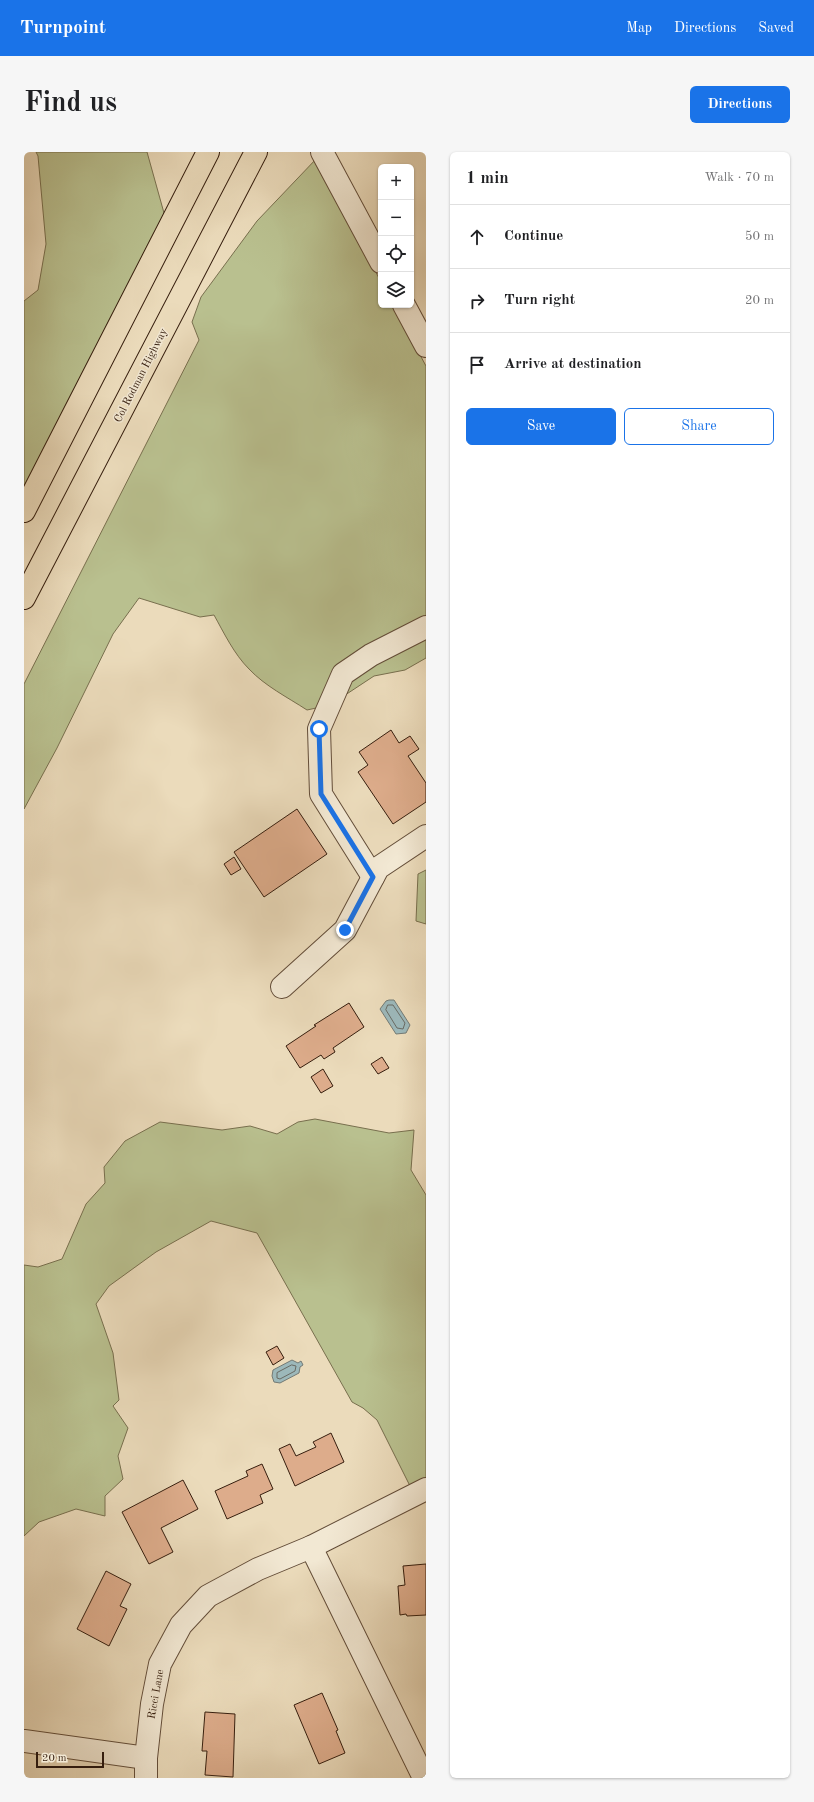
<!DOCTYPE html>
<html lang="en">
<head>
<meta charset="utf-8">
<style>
	body { margin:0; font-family:"Old Standard TT",serif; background:#f6f6f6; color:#202124 }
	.controls { position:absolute; right:12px; top:12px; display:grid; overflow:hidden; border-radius:6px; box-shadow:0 1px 3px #0004 }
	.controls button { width:36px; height:36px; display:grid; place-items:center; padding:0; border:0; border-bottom:1px solid #e0e0e0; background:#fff; color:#202124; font:20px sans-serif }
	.scale { position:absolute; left:12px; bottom:10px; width:68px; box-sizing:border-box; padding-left:4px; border:2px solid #361e0e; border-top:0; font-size:11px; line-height:14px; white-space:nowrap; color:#361e0e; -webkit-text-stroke:3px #f2e8d3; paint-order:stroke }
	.stop { position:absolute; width:12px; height:12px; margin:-9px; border:3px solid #1a73e8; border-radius:50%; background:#fff }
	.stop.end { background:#1a73e8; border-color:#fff; box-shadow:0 1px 4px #0008 }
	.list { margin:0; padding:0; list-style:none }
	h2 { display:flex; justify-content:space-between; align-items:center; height:52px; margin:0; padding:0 16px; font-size:17px }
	h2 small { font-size:13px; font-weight:400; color:#757577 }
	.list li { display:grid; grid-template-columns:26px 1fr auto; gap:12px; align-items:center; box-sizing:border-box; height:64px; padding:0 16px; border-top:1px solid #e0e0e0 }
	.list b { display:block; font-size:15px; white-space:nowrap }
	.list em { font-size:13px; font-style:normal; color:#757577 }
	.actions { display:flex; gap:8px; padding:12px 16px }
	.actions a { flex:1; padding:9px 0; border:1px solid #1a73e8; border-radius:6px; text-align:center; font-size:14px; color:#1a73e8 }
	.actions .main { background:#1a73e8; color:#fff }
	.icon { flex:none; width:22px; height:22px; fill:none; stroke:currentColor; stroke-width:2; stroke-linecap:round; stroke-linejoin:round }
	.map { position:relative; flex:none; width:402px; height:1626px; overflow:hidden; border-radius:6px }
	header { display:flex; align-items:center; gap:24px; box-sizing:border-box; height:56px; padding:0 20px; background:#1a73e8; color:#fff }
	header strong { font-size:19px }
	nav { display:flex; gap:22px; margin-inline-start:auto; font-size:14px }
	.intro { display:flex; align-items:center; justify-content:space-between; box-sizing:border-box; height:96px; padding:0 24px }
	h1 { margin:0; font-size:28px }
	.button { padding:10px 18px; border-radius:6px; background:#1a73e8; color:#fff; font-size:14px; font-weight:700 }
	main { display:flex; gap:24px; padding:0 24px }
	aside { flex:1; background:#fff; border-radius:6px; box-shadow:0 1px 3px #0004 }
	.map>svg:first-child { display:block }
	.green { fill:#b9c08f; stroke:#786f4e }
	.water { fill:#9cb8ba; stroke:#737a75 }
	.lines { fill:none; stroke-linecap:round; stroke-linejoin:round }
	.shore { stroke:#696b64; stroke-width:1 }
	.building { fill:#ddac8b; stroke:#361e0e }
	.minor-casing { stroke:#634d39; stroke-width:24 }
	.highway-casing { stroke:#361e0e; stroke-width:24 }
	.minor { stroke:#f2e8d3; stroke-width:22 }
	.highway { stroke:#ebdbbb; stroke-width:22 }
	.route { stroke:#1a73e8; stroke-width:5 }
	.labels { text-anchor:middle; stroke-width:3; stroke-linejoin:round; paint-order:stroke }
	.street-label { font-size:11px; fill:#361e0e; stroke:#f2e8d3 }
</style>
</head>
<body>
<header>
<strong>Turnpoint</strong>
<nav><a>Map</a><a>Directions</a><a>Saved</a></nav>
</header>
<div class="intro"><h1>Find us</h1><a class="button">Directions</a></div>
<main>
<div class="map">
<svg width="402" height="1626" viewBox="0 0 402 1626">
	<rect width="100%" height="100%" fill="#ebdbbb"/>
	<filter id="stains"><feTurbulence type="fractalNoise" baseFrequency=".005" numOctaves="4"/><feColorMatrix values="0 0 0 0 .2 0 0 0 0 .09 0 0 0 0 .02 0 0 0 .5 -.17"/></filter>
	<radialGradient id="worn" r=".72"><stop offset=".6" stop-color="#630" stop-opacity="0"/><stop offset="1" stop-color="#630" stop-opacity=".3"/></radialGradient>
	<g class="green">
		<path d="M12 0H123L140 61 148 65 0 363V149L14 138 22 92 14 4Z"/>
		<path d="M293 6 357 130V153H369L402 214V506L381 518 350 524 306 553 283 558C263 545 241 534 225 517 210 502 200 481 190 463L176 465 115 446 89 482 33 596 0 657V532L175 188 168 170 177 145 233 69Z"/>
		<path d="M402 718V772L392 769 394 722Z"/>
		<path d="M291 967 365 981 390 978 387 1018 402 1043V1336L388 1338 353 1268 339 1256 328 1250 233 1081 187 1069 132 1100 85 1134 72 1152 89 1201 95 1248 89 1254 104 1276 94 1304 99 1327 81 1344V1364L52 1357 15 1370 0 1384V1113L14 1115 38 1107 62 1052 81 1031 80 1015 101 989 136 970 198 978 226 974 253 982 274 970Z"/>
	</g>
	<g class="water">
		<path d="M365 848H370L386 873 382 881 372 882 356 857 362 849Z"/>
		<path d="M268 1208 274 1211 277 1209 279 1213 276 1215 275 1221 256 1231 250 1230 248 1224 249 1218Z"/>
	</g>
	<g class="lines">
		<g class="shore">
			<path d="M364 853H369L381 871 379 877 373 876 362 858Z"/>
			<path d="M268 1213 272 1214 271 1219 256 1227 253 1226V1221Z"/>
		</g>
	</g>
	<g class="building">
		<path d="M367 578 375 591 386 584 395 597 384 604 402 631V650L369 672 334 620 344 613 335 600Z"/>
		<path d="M273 657 303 702 240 745 210 700Z"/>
		<path d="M210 705 217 717 207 723 200 712Z"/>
		<path d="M325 851 340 875 309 896 311 900 300 907 297 903 276 916 262 894 292 874 290 873Z"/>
		<path d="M358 905 365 916 354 922 347 912Z"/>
		<path d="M299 917 309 934 297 941 287 925Z"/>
		<path d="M253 1194 260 1206 249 1213 242 1200Z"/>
		<path d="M307 1281 320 1310 271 1334 255 1297 266 1292 272 1304 292 1295 289 1290Z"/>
		<path d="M238 1312 249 1337 236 1343 239 1351 203 1367 191 1339 224 1324 222 1319Z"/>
		<path d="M159 1328 174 1357 137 1376 149 1400 125 1412 98 1360Z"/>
		<path d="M402 1412V1463L383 1464 382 1462 376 1463 374 1434 381 1433 379 1414Z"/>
		<path d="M82 1419 107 1432 96 1454 103 1457 85 1494 53 1477Z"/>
		<path d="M298 1541 314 1578 312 1579 321 1601 295 1612 270 1553Z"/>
		<path d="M181 1560 211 1562 209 1625 181 1623 183 1599H178Z"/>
	</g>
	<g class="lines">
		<g class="minor-casing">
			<g id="minor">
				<path d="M298 0 357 110"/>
				<path d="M380 153 402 194"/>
				<path d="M349 725 297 642 295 577 319 522 347 503 402 475"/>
				<path d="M258 835 321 778 354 716 402 684"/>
				<path d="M287 1395 400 1626"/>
				<path d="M0 1589 122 1606"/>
				<path d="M122 1626V1606L128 1552 136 1512 157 1473 184 1444 234 1417 287 1395 402 1337"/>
			</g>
		</g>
		<g class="highway-casing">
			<g id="highway">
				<path d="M0 359 184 0"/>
				<path d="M0 446 232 0"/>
			</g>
		</g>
		<use href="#minor" class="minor"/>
		<use href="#highway" class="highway"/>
	</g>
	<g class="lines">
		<path class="route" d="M295 577 297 642 349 725 321 778"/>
	</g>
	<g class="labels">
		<g class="street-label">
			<text transform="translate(116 223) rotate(-63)" y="4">Col Rodman Highway</text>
			<text transform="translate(131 1542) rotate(-80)" y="4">Ricci Lane</text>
		</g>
	</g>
	<rect width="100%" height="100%" filter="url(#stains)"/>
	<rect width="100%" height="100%" fill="url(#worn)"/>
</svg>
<div class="controls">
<button>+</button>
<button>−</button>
<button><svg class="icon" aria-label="locate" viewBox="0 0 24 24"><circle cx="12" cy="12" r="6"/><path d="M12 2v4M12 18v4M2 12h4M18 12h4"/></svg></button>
<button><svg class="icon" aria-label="layers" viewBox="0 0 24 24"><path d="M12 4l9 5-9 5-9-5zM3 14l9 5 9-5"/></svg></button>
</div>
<div class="scale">20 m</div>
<div class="stop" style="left:295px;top:577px"></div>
<div class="stop end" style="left:321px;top:778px"></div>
</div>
<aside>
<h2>1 min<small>Walk · 70 m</small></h2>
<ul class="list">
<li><svg class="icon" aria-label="ahead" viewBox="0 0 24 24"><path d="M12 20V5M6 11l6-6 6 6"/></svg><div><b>Continue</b></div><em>50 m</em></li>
<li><svg class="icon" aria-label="right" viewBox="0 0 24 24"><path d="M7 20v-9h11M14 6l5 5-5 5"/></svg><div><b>Turn right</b></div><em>20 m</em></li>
<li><svg class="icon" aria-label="arrive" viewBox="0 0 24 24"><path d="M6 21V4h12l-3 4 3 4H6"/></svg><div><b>Arrive at destination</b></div></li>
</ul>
<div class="actions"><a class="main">Save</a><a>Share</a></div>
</aside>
</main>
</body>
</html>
